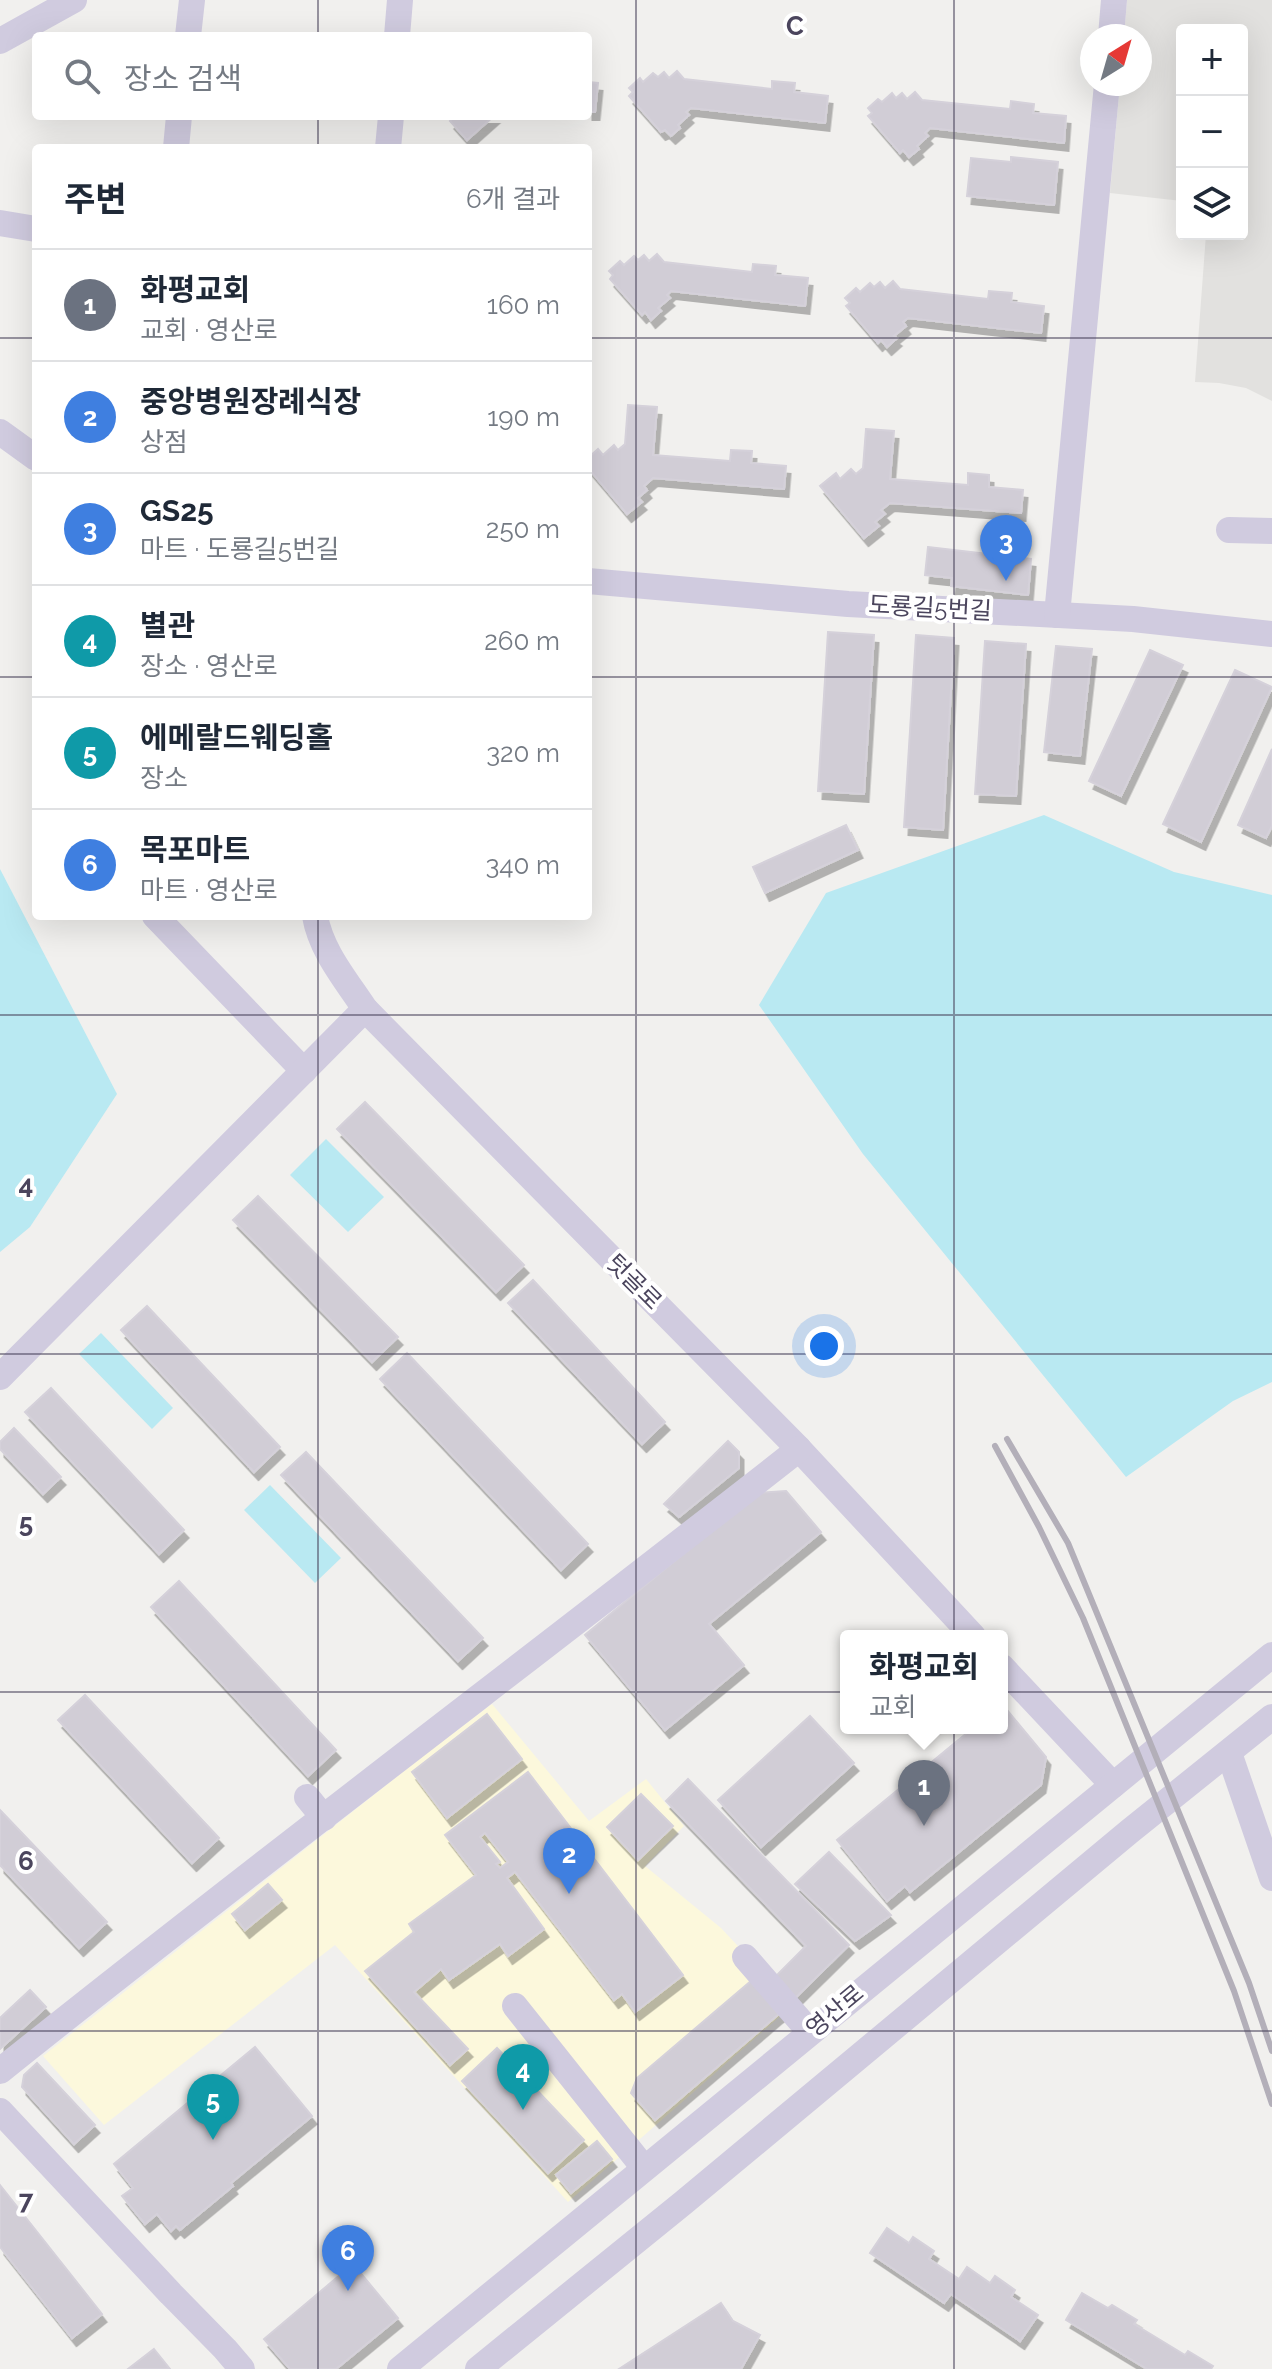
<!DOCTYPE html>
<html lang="ko">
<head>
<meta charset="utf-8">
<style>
	body { margin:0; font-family:Raleway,"Noto Sans KR",sans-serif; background:#f6f6f7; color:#1f2937 }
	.controls { position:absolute; right:24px; top:24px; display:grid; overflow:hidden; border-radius:8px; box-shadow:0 8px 32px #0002 }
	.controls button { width:72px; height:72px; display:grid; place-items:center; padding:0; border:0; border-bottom:2px solid #e0e1e3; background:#fff; color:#1f2937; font:40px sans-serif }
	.compass { position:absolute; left:1080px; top:24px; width:72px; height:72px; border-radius:50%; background:#fff; box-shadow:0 8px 32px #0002; rotate:37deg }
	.you { position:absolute; left:824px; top:1346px; width:28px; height:28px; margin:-20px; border:6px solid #fff; border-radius:50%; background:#1a73e8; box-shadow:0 0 0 12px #1a73e833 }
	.badge { display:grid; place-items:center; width:52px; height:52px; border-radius:50%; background:#b45309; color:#fff; font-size:26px; font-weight:700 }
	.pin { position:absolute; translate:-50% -66px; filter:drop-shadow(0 2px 4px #0008) }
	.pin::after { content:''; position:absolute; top:42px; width:28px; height:24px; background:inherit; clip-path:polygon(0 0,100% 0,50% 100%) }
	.popup { position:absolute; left:840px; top:1630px; width:168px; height:104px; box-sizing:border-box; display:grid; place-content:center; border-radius:8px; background:#fff; filter:drop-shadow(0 2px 6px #0005); font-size:26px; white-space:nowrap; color:#747a83 }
	.popup b { font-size:30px; color:#1f2937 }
	.popup::after { content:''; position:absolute; left:50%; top:100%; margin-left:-16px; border:16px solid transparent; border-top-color:#fff }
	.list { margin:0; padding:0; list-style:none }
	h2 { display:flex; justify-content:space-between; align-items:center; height:104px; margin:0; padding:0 32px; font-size:34px }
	h2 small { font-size:26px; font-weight:400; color:#747a83 }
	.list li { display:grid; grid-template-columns:52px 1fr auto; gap:24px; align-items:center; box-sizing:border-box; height:112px; padding:0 32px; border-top:2px solid #e0e1e3 }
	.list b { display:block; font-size:30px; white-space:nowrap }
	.list p { margin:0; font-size:26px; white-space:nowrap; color:#747a83 }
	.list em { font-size:26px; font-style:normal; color:#747a83 }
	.icon { flex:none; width:44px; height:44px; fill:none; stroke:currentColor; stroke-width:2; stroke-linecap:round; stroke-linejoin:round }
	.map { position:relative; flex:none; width:1272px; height:2369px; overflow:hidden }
	.search { position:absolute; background:#fff; box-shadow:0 8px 32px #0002; left:32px; top:32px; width:560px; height:88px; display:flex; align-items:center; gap:20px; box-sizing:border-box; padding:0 28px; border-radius:8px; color:#747a83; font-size:30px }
	.panel { position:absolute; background:#fff; box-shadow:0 8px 32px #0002; left:32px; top:144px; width:560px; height:776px; border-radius:8px }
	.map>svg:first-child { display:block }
	.education { fill:#e2e1df }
	.medical { fill:#fcf8dc }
	.green { fill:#b9e9f2 }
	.building { fill:#d1cdd6; stroke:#d5d1da; stroke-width:2; fill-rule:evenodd; filter:url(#shadow) }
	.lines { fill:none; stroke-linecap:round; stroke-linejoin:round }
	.minor { stroke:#d0cbdf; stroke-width:26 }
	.rail { stroke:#b3afb9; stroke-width:6 }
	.grid { fill:none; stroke:#4b455d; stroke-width:2; stroke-opacity:0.55 }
	.labels { text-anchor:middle; stroke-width:8; stroke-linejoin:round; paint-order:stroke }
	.street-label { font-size:24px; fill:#4b455d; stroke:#fff }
	.grid-label { font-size:26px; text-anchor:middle; font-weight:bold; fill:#4b455d; stroke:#fff; stroke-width:8; stroke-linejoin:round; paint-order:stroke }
</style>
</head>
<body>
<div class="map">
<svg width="1272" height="2369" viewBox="0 0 1272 2369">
	<defs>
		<filter id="shadow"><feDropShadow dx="4.5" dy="8" stdDeviation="0" flood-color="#0004"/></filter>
	</defs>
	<rect width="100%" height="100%" fill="#f1f0ee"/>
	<path class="education" d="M1127 0H1272V401L1246 388 1219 383 1195 382 1206 234H1242V30H1182V201L1110 193 1120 84H1140V36H1124Z"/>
	<path class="medical" d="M492 1704 589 1821 646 1779 684 1826 645 1866 721 1928 793 2005 568 2202 335 1945 104 2125 43 2056 432 1749Z"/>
	<g class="green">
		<path d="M1044 815 1174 872 1272 895V1382L1233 1401 1126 1477 863 1154 759 1005 826 893Z"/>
		<path d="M0 869 117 1094 30 1227 0 1252Z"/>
		<path d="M326 1139 384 1197 348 1232 290 1175Z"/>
		<path d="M101 1333 173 1408 152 1429 79 1354Z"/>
		<path d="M270 1485 341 1558 315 1583 244 1510Z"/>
	</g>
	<g class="building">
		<path d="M677 71 684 79 772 89V81L795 83 794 92 828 96 825 123 691 108 686 112 689 115 678 125 680 128 671 136 665 130 661 132 629 96 633 92 629 88 640 78 643 82 653 73 658 77 664 72 669 78Z"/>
		<path d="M588 82 598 83 595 112H588Z"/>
		<path d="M915 92 922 100 1010 109 1011 101 1034 104 1033 113 1066 116 1064 143 930 128 925 133 928 136 917 146 919 149 909 157 903 150 900 153 868 116 872 113 868 108 878 99 882 102 892 93 896 98 902 93 907 99Z"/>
		<path d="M455 116H494L467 140 450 121Z"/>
		<path d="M1011 157 1058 162 1054 205 967 196 971 158 1011 162Z"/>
		<path d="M657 254 664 262 752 272 753 264 776 266 775 275 808 278 805 306 671 291 667 295 670 298 658 308 661 311 651 320 645 312 642 315 610 279 613 275 609 271 620 261 624 265 634 256 638 260 644 255 649 261Z"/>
		<path d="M893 281 900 289 988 299 989 291 1012 293 1011 302 1044 306 1041 333 908 318 903 322 906 326 894 336 897 338 887 347 881 340 878 343 846 306 850 303 845 298 856 288 860 292 870 283 874 287 880 282 885 288Z"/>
		<path d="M628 405 657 407 653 455 730 461 731 450 752 451 751 463 786 466 784 489 653 478 644 486 647 490 638 498 642 502 627 514 588 468V458L598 449 603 455 614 445 618 450 625 444Z"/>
		<path d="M866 429 894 431 890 479 968 485V473L989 475V487L1023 490 1021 513 890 503 881 510 885 514 875 522 879 526 864 538 820 486 836 473 840 479 851 469 856 474 863 468Z"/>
		<path d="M928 547 1031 559 1028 595 951 586 952 578 925 575Z"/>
		<path d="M828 632 874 635 864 794 818 791Z"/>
		<path d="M916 635 954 638 943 830 904 827Z"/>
		<path d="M985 641 1026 644 1016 796 975 794Z"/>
		<path d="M1056 646 1092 649 1080 756 1044 752Z"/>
		<path d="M1150 650 1183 665 1121 796 1089 781Z"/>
		<path d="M1235 670 1272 687 1201 842 1163 824Z"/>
		<path d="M1272 749V826L1266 838 1238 825Z"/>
		<path d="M846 825 858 850 765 893 753 867Z"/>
		<path d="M365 1102 524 1265 496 1292 337 1129Z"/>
		<path d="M258 1196 398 1337 372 1362 233 1220Z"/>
		<path d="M533 1280 665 1422 642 1444 508 1303Z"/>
		<path d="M147 1306 280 1447 254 1472 121 1330Z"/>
		<path d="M407 1353 588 1544 561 1570 380 1379Z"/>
		<path d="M51 1388 184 1530 159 1554 25 1412Z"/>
		<path d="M14 1428 61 1477 43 1494 0 1449V1442Z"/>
		<path d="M728 1441 739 1452V1468L679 1517 664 1504Z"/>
		<path d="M306 1452 483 1638 458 1661 281 1475Z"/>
		<path d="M786 1491 821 1532 709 1624 744 1665 665 1730 585 1635 757 1493Z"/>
		<path d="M179 1581 336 1750 308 1776 151 1607Z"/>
		<path d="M85 1695 219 1838 192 1863 58 1720Z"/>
		<path d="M1002 1704 1046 1757 1041 1785 910 1892 905 1886 887 1901 837 1840 973 1728H1002Z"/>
		<path d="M487 1714 522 1759 447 1818 412 1772Z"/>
		<path d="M810 1716 854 1763 761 1847 718 1800Z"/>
		<path d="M528 1772 683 1975 635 2012 622 1994 614 2000 515 1872 507 1878 544 1929 508 1956 500 1944 449 1980 441 1969 414 1992 468 2049 450 2065 365 1971 414 1932 409 1924 476 1875 445 1835ZM485 1833 508 1862 500 1868 496 1864 500 1862 480 1837Z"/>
		<path d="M688 1779 849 1945 779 2014 760 1992 806 1946 666 1801Z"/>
		<path d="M641 1794 673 1826 638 1860 607 1827Z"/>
		<path d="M0 1810 107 1922 79 1948 0 1865Z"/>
		<path d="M829 1852 891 1915 855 1941 795 1884Z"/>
		<path d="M268 1884 282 1900 245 1930 232 1914Z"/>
		<path d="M751 1981 779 2014 655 2120 631 2093 637 2078Z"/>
		<path d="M30 1990 46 2007 0 2049V2018Z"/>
		<path d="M255 2047 312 2116 231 2183 233 2186 180 2230 176 2226 171 2231 157 2214 145 2224 122 2196 133 2188 114 2164Z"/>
		<path d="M497 2048 584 2140 548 2173 462 2081Z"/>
		<path d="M37 2063 95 2125 74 2144 22 2087 24 2075Z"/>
		<path d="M597 2141 612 2159 571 2193 556 2175Z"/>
		<path d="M0 2185 102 2314 72 2338 0 2247Z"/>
		<path d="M887 2228 909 2243 913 2237 934 2251 929 2259 959 2279 967 2267 990 2283 995 2276 1015 2290 1011 2297 1038 2315 1020 2341 951 2294 944 2303 870 2253Z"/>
		<path d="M353 2264 398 2318 336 2369H290L264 2339Z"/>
		<path d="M1082 2293 1108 2308 1112 2305 1137 2320 1134 2324 1185 2355 1188 2351 1213 2366 1211 2369H1147L1066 2320Z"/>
		<path d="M721 2303 733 2321 760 2335 741 2369H619Z"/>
		<path d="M154 2349 170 2369H128Z"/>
	</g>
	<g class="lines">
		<g class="minor">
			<path d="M188 36 192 0"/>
			<path d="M397 36 400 0"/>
			<path d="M1111 36 1114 0"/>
			<path d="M0 41 74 0"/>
			<path d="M176 148 179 116"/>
			<path d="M388 148 391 116"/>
			<path d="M0 223 36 229"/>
			<path d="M0 432 36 458"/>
			<path d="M1229 530 1272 531"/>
			<path d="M588 581 848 604 1133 619 1272 634"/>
			<path d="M1057 615 1107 84"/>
			<path d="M155 916 304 1071"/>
			<path d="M315 916C321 951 346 980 365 1009L799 1449 973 1636"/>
			<path d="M0 1377 365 1009"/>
			<path d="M1002 1667 1113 1785"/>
			<path d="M1229 1753 1272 1878"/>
			<path d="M307 1797 324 1818"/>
			<path d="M745 1957 810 2032"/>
			<path d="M515 2006 644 2168"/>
			<path d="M0 2071C263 1860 534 1657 799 1449"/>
			<path d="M0 2111 171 2294 225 2349 242 2369"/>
			<path d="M400 2369 1272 1655"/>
			<path d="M478 2369 683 2203 1130 1831 1272 1717"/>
		</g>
		<g class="rail">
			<path d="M1007 1439 1068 1543 1249 1983 1272 2051"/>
			<path d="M995 1446 1039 1527 1083 1618 1234 1991 1272 2104"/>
		</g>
	</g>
	<path class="grid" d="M318 0V36M636 0V2369M954 0V2369M318 116V148M0 338H36M588 338H1272M0 677H36M588 677H1272M318 916V2369M0 1015H1272M0 1354H1272M0 1692H1272M0 2031H1272"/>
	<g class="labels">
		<g class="street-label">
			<text transform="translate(930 608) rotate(3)" y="8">도룡길5번길</text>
			<text transform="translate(634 1282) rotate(45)" y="8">텃골로</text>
			<text transform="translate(835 2011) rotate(-40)" y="8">영산로</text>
		</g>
	</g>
	<g class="grid-label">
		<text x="795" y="35">C</text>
		<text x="26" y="1194">4</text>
		<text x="26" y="1532">5</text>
		<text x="26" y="1870">6</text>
		<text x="26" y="2209">7</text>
	</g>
</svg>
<div class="controls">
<button>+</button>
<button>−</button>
<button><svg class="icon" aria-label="layers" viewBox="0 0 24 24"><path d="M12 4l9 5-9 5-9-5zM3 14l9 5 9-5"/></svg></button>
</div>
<svg class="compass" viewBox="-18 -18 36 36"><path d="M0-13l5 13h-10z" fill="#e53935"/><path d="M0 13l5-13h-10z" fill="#747a83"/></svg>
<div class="you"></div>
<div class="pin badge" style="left:924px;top:1826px;background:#6b7280">1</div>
<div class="popup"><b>화평교회</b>교회</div>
<div class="pin badge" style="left:569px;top:1894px;background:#3f7fe0">2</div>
<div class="pin badge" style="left:1006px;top:581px;background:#3f7fe0">3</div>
<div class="pin badge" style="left:523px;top:2110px;background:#0f9aa8">4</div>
<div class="pin badge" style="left:213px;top:2140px;background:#0f9aa8">5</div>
<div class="pin badge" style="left:348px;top:2291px;background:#3f7fe0">6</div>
<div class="search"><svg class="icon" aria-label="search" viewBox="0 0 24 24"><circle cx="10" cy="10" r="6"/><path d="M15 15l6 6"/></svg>장소 검색</div>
<section class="panel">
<h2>주변<small>6개 결과</small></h2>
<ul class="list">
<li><span class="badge" style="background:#6b7280">1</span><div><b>화평교회</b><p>교회 · 영산로</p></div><em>160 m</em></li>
<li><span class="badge" style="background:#3f7fe0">2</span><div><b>중앙병원장례식장</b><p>상점</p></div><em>190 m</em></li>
<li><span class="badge" style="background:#3f7fe0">3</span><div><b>GS25</b><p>마트 · 도룡길5번길</p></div><em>250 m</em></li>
<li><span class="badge" style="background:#0f9aa8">4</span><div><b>별관</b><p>장소 · 영산로</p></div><em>260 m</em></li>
<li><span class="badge" style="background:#0f9aa8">5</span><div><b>에메랄드웨딩홀</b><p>장소</p></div><em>320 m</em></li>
<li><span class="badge" style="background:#3f7fe0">6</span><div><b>목포마트</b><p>마트 · 영산로</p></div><em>340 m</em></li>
</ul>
</section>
</div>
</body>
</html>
